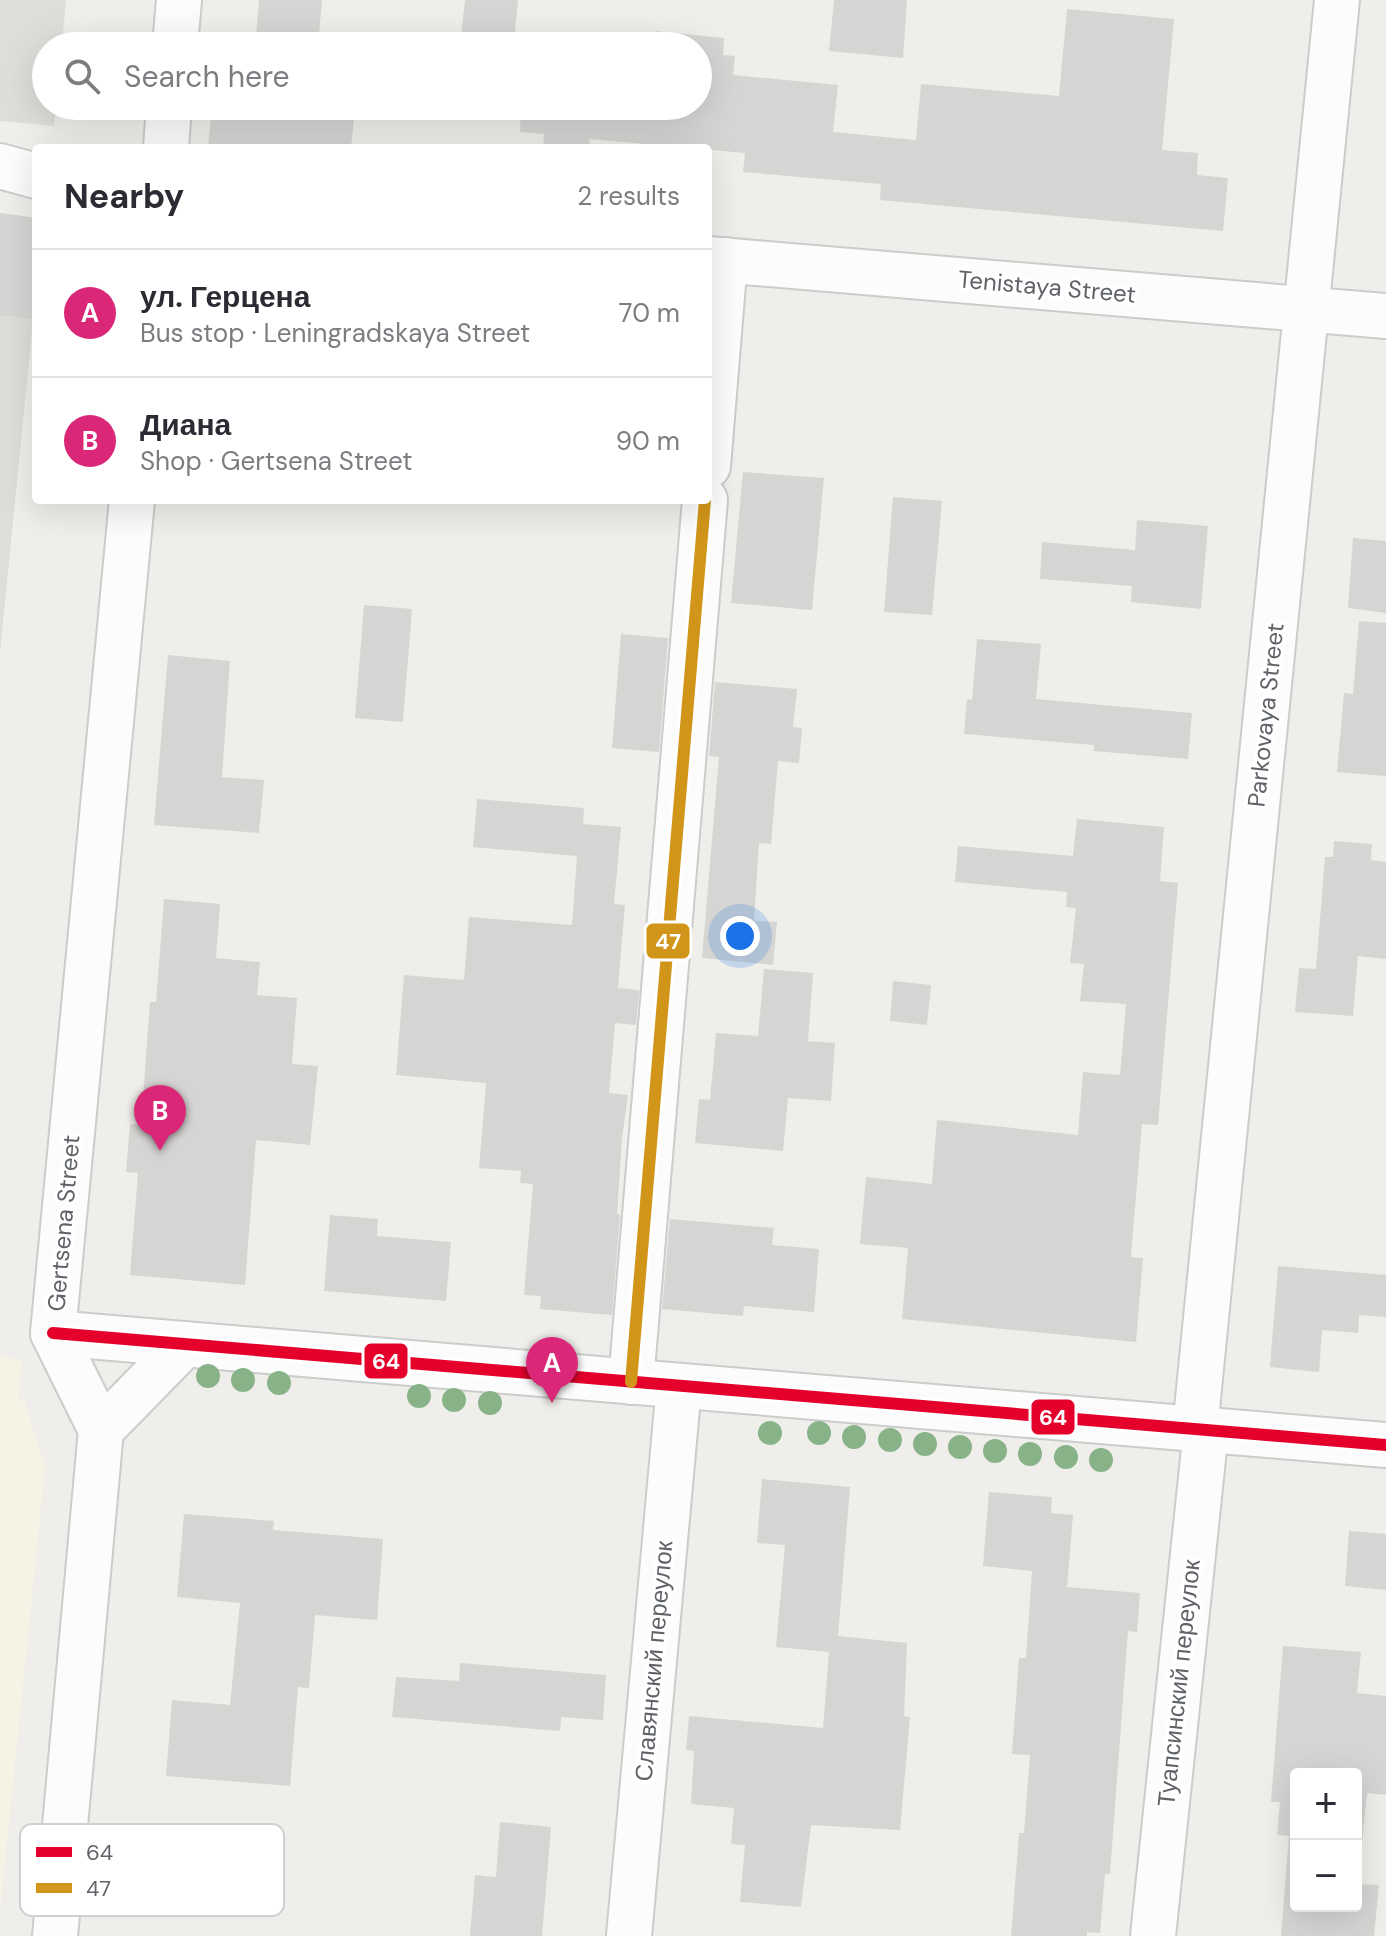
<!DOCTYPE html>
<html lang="en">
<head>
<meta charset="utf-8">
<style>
	body { margin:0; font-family:"DM Sans",sans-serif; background:#f7f7f7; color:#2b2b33 }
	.controls { position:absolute; right:24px; bottom:24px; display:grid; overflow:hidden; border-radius:8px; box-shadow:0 8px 32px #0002 }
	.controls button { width:72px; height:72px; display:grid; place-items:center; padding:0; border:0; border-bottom:2px solid #e1e1e2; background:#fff; color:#2b2b33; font:40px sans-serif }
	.you { position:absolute; left:740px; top:936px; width:28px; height:28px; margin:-20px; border:6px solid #fff; border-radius:50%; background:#1a73e8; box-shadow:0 0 0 12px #1a73e833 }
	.badge { display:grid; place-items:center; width:52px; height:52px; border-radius:50%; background:#db2777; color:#fff; font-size:26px; font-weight:700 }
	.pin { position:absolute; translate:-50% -66px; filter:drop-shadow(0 2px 4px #0008) }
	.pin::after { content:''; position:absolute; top:42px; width:28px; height:24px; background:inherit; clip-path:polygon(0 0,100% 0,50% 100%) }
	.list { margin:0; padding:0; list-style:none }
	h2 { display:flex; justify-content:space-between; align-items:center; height:104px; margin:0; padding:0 32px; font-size:34px }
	h2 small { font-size:26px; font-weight:400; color:#7c7c81 }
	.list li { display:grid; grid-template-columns:52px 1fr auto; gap:24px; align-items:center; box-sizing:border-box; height:128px; padding:0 32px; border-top:2px solid #e1e1e2 }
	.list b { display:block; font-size:30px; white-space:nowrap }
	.list p { margin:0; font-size:26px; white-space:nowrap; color:#7c7c81 }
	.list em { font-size:26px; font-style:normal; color:#7c7c81 }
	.icon { flex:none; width:44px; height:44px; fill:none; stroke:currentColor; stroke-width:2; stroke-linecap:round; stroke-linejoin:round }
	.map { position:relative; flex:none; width:1386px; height:1936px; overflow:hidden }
	.search { position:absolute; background:#fff; box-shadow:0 8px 32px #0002; left:32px; top:32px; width:680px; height:88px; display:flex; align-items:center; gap:20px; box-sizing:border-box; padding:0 28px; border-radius:44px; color:#7c7c81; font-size:30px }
	.panel { position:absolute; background:#fff; box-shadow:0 8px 32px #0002; left:32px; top:144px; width:680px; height:360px; border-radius:8px }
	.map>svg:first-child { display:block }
	.commercial { fill:#f7f3e4 }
	.industrial { fill:#dfddda }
	.building { fill:#d6d5d3; fill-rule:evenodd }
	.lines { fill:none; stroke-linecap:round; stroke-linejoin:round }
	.minor-casing { stroke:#cbcccc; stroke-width:48 }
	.minor { stroke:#fdfcfc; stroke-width:44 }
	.bus-1-casing { stroke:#fff; stroke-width:18 }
	.bus-2-casing { stroke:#fff; stroke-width:18 }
	.bus-1 { stroke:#e4002b; stroke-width:12 }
	.bus-2 { stroke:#d1951a; stroke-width:12 }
	.tree { fill:#88b388 }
	.labels { text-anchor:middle; stroke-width:7; stroke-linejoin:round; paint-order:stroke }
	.street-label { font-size:24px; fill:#5f6368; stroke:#fff }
	.key { fill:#fff; stroke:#cfd0d2; stroke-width:2 }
	.key-label { font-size:22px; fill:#5f6368 }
	.line-badge { stroke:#fff; stroke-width:3 }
	.badge-label { font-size:22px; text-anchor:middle; font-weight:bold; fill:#fff }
</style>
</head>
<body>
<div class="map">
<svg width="1386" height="1936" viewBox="0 0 1386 1936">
	<rect width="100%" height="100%" fill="#efeeea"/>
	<path class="commercial" d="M0 1357 22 1360 18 1401 25 1402 45 1467 0 1910Z"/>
	<g class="industrial">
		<path d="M0 0H66L62 46H46V106H56L54 126 0 121Z"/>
		<path d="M0 213 36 218V291L0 652Z"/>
	</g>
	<g class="building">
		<path d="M259 0H322L318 46H255Z"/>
		<path d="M465 0H518L514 42 461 37Z"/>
		<path d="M834 0H907L903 58 829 51Z"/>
		<path d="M1067 9 1174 19 1162 150 1198 153 1197 175 1228 178 1223 231 880 200 881 184 743 172 745 153 590 139 589 148H543L544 134 520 132 521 106H698V46H653L655 31 724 38 723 55 735 56 733 75 838 85 833 132 916 140 921 84 1059 96Z"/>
		<path d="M212 106H321L355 109 351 148H208Z"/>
		<path d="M0 213 36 218V291L33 319 0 315Z"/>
		<path d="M743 472 824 478 812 610 731 603Z"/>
		<path d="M893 497 942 501 932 615 884 612Z"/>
		<path d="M1137 520 1208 526 1201 609 1131 602 1132 586 1040 579 1042 542 1135 550Z"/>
		<path d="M1353 538 1386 541V613L1348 608Z"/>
		<path d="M364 605 412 609 403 722 355 718Z"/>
		<path d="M1359 621 1386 623V776L1337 772 1344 693 1353 694Z"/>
		<path d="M621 634 668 638 659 752 612 748Z"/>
		<path d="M977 639 1041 644 1036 699 1192 713 1188 759 1094 751V745L964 734 967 699 972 700Z"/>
		<path d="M168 655 230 661 222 777 264 780 259 833 154 825Z"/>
		<path d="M715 682 797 689 793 727 802 728 799 763 778 761 771 844 759 843 754 921 777 922 773 965 702 958 719 757 709 756Z"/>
		<path d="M477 799 584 808 583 824 621 827 614 904 625 905 618 988 639 990 636 1025 615 1023 609 1093 628 1095 622 1138 617 1214 620 1215 612 1315 540 1309 541 1296 524 1295 533 1184 520 1183 521 1171 479 1168 486 1083 396 1075 404 975 464 980 469 917 572 925 577 856 473 847Z"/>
		<path d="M1077 819 1164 827 1160 881 1178 883 1158 1125 1142 1124 1131 1257 1143 1258 1136 1342 902 1319 908 1248 860 1244 866 1177 932 1184 937 1120 1078 1135 1083 1072 1120 1075 1126 1004 1080 1001 1084 964 1070 963 1076 908 1066 907 1067 892 955 882 958 846 1073 856Z"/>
		<path d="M1334 841 1372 844 1371 860 1386 862V959L1358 956 1353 1016 1295 1012 1299 968 1316 969 1325 857H1333Z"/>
		<path d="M164 899 220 904 216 958 260 962 257 995 297 998 292 1064 318 1066 310 1145 256 1140 245 1285 130 1275 138 1173 126 1172 130 1124 141 1125 150 1002H156Z"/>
		<path d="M764 969 813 973 808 1041 835 1043 831 1101 788 1098 783 1151 695 1143 699 1099 710 1100 716 1033 758 1036Z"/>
		<path d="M893 981 931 985 927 1025 890 1021Z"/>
		<path d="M330 1215 378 1219 377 1236 451 1242 446 1301 324 1291Z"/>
		<path d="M670 1219 774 1228 772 1245 819 1249 814 1312 744 1306 743 1316 662 1309Z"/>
		<path d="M1278 1266 1386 1275V1317L1359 1315 1358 1333 1322 1330 1319 1372 1270 1367Z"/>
		<path d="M762 1479 850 1487 838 1636 907 1643 904 1716 910 1717 900 1830 811 1825 801 1907 740 1902 745 1845 731 1844 734 1808 691 1804 694 1751 686 1750 689 1716 823 1728 829 1652 776 1647 785 1545 757 1543Z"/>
		<path d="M989 1492 1052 1497 1051 1513 1073 1515 1067 1587 1140 1593 1137 1632 1128 1631 1110 1874H1105L1100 1933 1087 1932V1936H1011L1019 1833H1024L1030 1755 1012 1754 1019 1658H1026L1032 1571 983 1566Z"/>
		<path d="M184 1514 274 1521 273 1530 383 1539 377 1620 315 1615 309 1688 298 1687 290 1786 166 1776 172 1700 230 1705 240 1603 177 1597Z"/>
		<path d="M1349 1531 1386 1534V1590L1345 1586Z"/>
		<path d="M1283 1646 1361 1652 1357 1693 1386 1696V1795L1367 1793 1358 1884 1379 1885 1374 1936H1281L1289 1836 1277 1835 1280 1802H1271ZM1296 1774H1356V1906H1296Z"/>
		<path d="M460 1663 606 1675 603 1720 561 1717 560 1731 392 1717 396 1677 459 1681Z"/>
		<path d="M500 1822 551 1827 542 1936H470L475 1875 496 1877Z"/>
	</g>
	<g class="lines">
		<g class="minor-casing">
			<g id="minor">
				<path d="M175 46 179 0"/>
				<path d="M166 148 169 106"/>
				<path d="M0 166 36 176"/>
				<path d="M708 259 1386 316"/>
				<path d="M708 466 725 260"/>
				<path d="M53 1333 1386 1445"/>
				<path d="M631 1382 705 500"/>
				<path d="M1195 1429 1337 0"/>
				<path d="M101 1430 185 1344"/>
				<path d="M55 1936 101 1430 53 1333 132 500"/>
				<path d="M629 1936 679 1386"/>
				<path d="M1153 1936 1206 1430"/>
			</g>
		</g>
		<use href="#minor" class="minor"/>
		<g class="bus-1-casing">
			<path id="bus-1" d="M53 1333 1386 1445"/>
		</g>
		<g class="bus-2-casing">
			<path id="bus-2" d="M631 1382 705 500"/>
		</g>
		<use href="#bus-1" class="bus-1"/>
		<use href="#bus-2" class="bus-2"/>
	</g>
	<g class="tree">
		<circle cx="208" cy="1376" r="12"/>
		<circle cx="243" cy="1380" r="12"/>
		<circle cx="279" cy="1383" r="12"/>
		<circle cx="419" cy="1396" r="12"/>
		<circle cx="454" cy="1400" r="12"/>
		<circle cx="490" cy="1403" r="12"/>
		<circle cx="770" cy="1433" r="12"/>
		<circle cx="819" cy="1433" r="12"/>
		<circle cx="854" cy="1437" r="12"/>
		<circle cx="890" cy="1440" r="12"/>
		<circle cx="925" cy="1444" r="12"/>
		<circle cx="960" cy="1447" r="12"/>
		<circle cx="995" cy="1451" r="12"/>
		<circle cx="1030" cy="1454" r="12"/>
		<circle cx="1066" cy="1457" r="12"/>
		<circle cx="1101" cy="1460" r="12"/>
	</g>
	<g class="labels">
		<g class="street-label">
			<text transform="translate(1047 287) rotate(5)" y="8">Tenistaya Street</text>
			<text transform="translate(1266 715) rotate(-84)" y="8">Parkovaya Street</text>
			<text transform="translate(64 1223) rotate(-85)" y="8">Gertsena Street</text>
			<text transform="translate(654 1661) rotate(-85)" y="8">Славянский переулок</text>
			<text transform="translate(1179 1683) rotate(-84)" y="8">Туапсинский переулок</text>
		</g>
	</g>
	<rect x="20" y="1824" width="264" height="92" rx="12" class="key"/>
	<rect x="36" y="1847" width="36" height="10" fill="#e4002b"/>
	<rect x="36" y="1883" width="36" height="10" fill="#d1951a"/>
	<g class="key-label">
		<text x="86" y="1860">64</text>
		<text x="86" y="1896">47</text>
	</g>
	<g class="line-badge">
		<rect x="645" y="922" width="46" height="38" rx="8" fill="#d1951a"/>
		<rect x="363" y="1342" width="46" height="38" rx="8" fill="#e4002b"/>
		<rect x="1030" y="1398" width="46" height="38" rx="8" fill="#e4002b"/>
	</g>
	<g class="badge-label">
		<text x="668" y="949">47</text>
		<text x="386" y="1369">64</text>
		<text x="1053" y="1425">64</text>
	</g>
</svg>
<div class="controls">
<button>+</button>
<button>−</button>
</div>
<div class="you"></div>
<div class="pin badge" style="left:552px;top:1403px">A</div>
<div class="pin badge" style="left:160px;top:1151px">B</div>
<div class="search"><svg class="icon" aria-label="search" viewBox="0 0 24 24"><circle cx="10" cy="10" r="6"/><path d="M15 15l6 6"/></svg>Search here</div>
<section class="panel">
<h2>Nearby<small>2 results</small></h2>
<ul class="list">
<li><span class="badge">A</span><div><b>ул. Герцена</b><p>Bus stop · Leningradskaya Street</p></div><em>70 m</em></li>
<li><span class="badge">B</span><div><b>Диана</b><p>Shop · Gertsena Street</p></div><em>90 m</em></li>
</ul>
</section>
</div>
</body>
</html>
